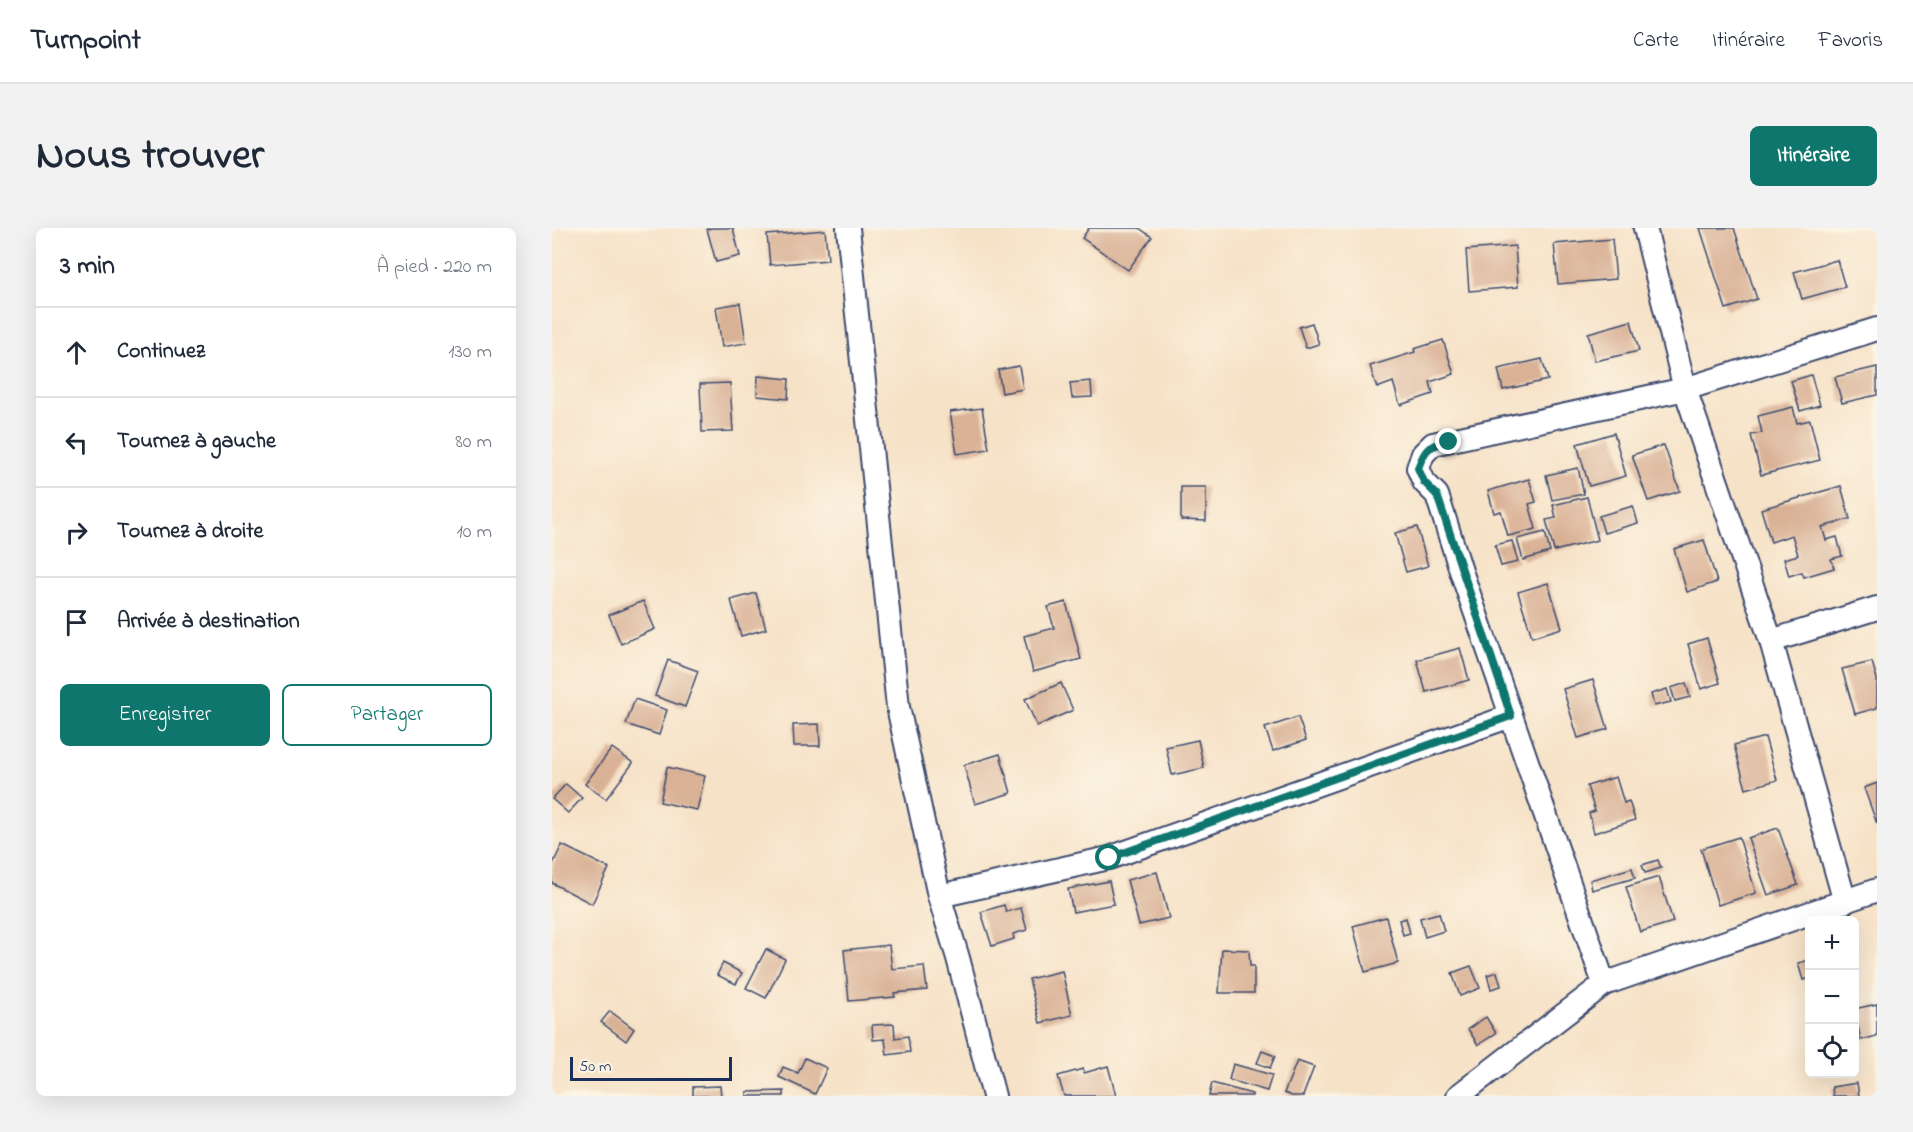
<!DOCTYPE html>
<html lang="fr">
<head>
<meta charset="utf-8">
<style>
	body { margin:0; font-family:"Indie Flower",sans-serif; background:#f2f2f3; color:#1f2937 }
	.controls { position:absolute; right:18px; bottom:18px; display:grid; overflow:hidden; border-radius:9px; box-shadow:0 6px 24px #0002 }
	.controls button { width:54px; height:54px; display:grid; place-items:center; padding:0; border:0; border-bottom:2px solid #e0e1e3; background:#fff; color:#1f2937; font:30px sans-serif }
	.scale { position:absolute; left:18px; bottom:15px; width:162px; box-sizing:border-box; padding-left:6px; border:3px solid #1b2f5e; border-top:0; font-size:16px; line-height:21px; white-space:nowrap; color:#1b2f5e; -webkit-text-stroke:4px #fcf5e5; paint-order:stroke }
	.stop { position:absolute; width:18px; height:18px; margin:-14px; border:4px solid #0f766e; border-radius:50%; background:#fff }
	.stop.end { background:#0f766e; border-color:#fff; box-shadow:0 2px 6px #0008 }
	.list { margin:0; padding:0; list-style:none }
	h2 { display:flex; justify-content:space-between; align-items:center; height:78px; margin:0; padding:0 24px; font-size:26px }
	h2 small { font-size:20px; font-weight:400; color:#747a83 }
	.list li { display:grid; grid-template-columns:39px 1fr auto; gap:18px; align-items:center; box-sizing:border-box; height:90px; padding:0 24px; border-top:2px solid #e0e1e3 }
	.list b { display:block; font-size:22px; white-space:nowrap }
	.list em { font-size:20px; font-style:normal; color:#747a83 }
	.actions { display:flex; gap:12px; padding:18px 24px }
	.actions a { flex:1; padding:14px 0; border:2px solid #0f766e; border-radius:9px; text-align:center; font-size:21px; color:#0f766e }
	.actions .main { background:#0f766e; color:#fff }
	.icon { flex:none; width:33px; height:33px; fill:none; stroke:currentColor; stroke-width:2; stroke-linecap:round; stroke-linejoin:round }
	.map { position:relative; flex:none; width:1325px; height:868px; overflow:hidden; border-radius:9px }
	header { display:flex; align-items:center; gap:36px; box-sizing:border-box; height:84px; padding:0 30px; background:#fff; border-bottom:2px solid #e0e1e3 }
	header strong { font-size:28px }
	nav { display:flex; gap:33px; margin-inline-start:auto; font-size:21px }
	.intro { display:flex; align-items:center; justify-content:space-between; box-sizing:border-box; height:144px; padding:0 36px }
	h1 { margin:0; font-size:42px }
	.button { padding:15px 27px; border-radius:9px; background:#0f766e; color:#fff; font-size:21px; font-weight:700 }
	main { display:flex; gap:36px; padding:0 36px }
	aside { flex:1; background:#fff; border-radius:9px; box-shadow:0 6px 24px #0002 }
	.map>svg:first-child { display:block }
	.building { fill:#d9b195 }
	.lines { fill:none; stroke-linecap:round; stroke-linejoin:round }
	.street-casing { stroke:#3c4a6e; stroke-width:26 }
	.street { stroke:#fff; stroke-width:22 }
	.route { stroke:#0f766e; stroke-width:8 }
</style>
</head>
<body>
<header>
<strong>Turnpoint</strong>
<nav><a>Carte</a><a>Itinéraire</a><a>Favoris</a></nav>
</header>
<div class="intro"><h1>Nous trouver</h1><a class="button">Itinéraire</a></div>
<main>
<aside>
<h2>3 min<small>À pied · 220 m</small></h2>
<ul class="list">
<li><svg class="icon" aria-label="ahead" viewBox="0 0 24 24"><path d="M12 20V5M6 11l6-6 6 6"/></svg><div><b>Continuez</b></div><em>130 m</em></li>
<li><svg class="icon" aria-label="left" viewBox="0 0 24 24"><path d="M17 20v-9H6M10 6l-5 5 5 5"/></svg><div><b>Tournez à gauche</b></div><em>80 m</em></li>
<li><svg class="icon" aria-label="right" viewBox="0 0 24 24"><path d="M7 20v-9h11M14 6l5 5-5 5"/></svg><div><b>Tournez à droite</b></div><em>10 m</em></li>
<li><svg class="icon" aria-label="arrive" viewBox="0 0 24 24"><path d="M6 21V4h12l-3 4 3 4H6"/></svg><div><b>Arrivée à destination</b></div></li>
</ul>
<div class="actions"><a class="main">Enregistrer</a><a>Partager</a></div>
</aside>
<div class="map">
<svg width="1325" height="868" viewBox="0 0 1325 868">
	<rect width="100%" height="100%" fill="#fcf5e5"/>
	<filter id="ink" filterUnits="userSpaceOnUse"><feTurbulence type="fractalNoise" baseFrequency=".0167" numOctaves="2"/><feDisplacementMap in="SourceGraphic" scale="12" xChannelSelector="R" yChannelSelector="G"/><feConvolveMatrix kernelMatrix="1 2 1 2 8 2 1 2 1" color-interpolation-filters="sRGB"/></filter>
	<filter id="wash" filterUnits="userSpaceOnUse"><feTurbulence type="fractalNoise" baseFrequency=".008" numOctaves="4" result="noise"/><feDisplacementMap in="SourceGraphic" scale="24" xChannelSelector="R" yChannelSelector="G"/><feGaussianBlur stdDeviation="1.35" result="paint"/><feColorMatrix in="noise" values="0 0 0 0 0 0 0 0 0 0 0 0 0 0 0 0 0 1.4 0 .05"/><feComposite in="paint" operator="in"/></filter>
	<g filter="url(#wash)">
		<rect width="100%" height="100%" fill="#f6e2c7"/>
		<g id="blocks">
			<g class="building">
				<path d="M160 0H181L188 28 164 34 155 1Z"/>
				<path d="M537 0H587L600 9 576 42 530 10Z"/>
				<path d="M1148 0H1182L1205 71 1174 81Z"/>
				<path d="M273 2 276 32 218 37 215 7Z"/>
				<path d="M1060 11 1064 51 1006 56 1002 16Z"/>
				<path d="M963 18 966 59 917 63 914 22Z"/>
				<path d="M1285 32 1293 59 1250 71 1242 44Z"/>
				<path d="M188 75 194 115 170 119 164 79Z"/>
				<path d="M1079 93 1087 123 1043 133 1036 105Z"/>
				<path d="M760 95 767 116 754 120 747 99Z"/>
				<path d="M891 112 902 146 878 154 881 166 848 177 841 154 825 160 818 138 863 124 862 121Z"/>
				<path d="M990 131 996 152 951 162 946 141Z"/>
				<path d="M467 138 471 161 450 165 446 142Z"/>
				<path d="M1325 139V167L1290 175 1283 149Z"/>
				<path d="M1259 147 1268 177 1248 183 1239 153Z"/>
				<path d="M206 148 237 151 236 171 205 168Z"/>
				<path d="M539 153 540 169 520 170 518 155Z"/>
				<path d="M178 155 181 203 150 204 148 156Z"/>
				<path d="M1241 179 1245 195 1258 192 1268 232 1209 247 1199 207 1210 205 1206 188Z"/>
				<path d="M430 180 437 221 405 226 398 184Z"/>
				<path d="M1062 205 1074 248 1037 258 1025 216Z"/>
				<path d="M1112 217 1128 263 1096 273 1080 227Z"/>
				<path d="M1026 240 1032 266 1000 272 994 247Z"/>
				<path d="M977 251 984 274 977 276 984 301 956 308 949 283 942 285 936 263Z"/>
				<path d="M1289 258 1298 291 1270 299 1274 312 1285 309 1290 328 1279 331 1282 340 1252 349 1250 344 1237 348 1232 331 1246 327 1240 307 1219 314 1209 281Z"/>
				<path d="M629 259H654V293L629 292Z"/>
				<path d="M1035 269 1046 312 1002 323 994 292 1004 290 1001 277Z"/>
				<path d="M1081 278 1086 295 1052 305 1047 288Z"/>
				<path d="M865 299 876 338 854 344 843 305Z"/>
				<path d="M993 304 998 324 971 332 965 311Z"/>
				<path d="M1152 312 1165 354 1135 364 1122 321Z"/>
				<path d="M960 313 966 334 949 338 943 317Z"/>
				<path d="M996 355 1010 400 980 409 966 364Z"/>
				<path d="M204 365 214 401 189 408 179 372Z"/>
				<path d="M91 373 103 401 69 416 57 387Z"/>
				<path d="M514 374 529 431 481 444 472 408 502 400 496 379Z"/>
				<path d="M1155 410 1168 455 1149 461 1136 416Z"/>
				<path d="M908 420 917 452 874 464 865 432Z"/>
				<path d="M116 432 146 443 133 479 103 468Z"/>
				<path d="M1320 434 1325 451V480L1303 486 1290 441Z"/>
				<path d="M1041 452 1056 501 1026 510 1011 461Z"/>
				<path d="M509 455 521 482 485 498 473 471Z"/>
				<path d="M1134 455 1138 469 1123 473 1119 460Z"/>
				<path d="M1115 461 1119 474 1102 478 1099 466Z"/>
				<path d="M83 471 115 482 107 507 74 496Z"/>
				<path d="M746 489 754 512 721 523 713 500Z"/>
				<path d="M267 496 268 518H242L241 497Z"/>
				<path d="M1213 509 1225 552 1194 561 1182 517Z"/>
				<path d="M646 512 652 540 620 547 614 519Z"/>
				<path d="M60 520 81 535 54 571 33 556Z"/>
				<path d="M448 526 459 565 423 576 412 537Z"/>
				<path d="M115 539 153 548 145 582 108 574Z"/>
				<path d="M1064 549 1072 575 1077 573 1083 592 1042 605 1037 585 1043 583 1035 558Z"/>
				<path d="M1325 555V596L1312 560Z"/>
				<path d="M14 556 30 570 16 585 0 571Z"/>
				<path d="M1226 600 1246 657 1216 667 1196 610Z"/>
				<path d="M1187 609 1204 665 1166 677 1149 621Z"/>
				<path d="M10 617 57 640 40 676 0 655V638Z"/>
				<path d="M1106 632 1109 640 1093 645 1090 637Z"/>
				<path d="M1080 640 1083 650 1040 662 1038 652Z"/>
				<path d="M605 644 617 690 587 697 575 652Z"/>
				<path d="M1107 649 1121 694 1088 704 1074 659Z"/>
				<path d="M557 653 562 676 521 684 516 661Z"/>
				<path d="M452 677 454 684 469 680 475 702 461 706 462 711 440 718 429 684Z"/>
				<path d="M887 685 892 703 873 709 868 690Z"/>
				<path d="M834 689 846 735 813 744 801 698Z"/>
				<path d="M854 690 858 705 851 707 847 692Z"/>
				<path d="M337 717 340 741 372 738 375 762 342 765 343 769 297 773 292 722Z"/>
				<path d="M214 721 233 731 214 770 194 760Z"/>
				<path d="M670 721 697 722 698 738H702V765H667Z"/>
				<path d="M1258 732V750L1251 752 1246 735Z"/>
				<path d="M171 735 190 745 184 756 165 747Z"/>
				<path d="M919 738 928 760 908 768 900 745Z"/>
				<path d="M510 743 520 787 488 795 477 751Z"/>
				<path d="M945 744 949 758 939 761 935 747Z"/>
				<path d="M1325 776V808L1309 812 1302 781Z"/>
				<path d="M58 783 82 801 74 813 49 794Z"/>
				<path d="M934 789 944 805 926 817 916 801Z"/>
				<path d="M342 796 343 810 356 808 358 824 335 827 333 811 321 812 320 797Z"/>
				<path d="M710 823 723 828 718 840 705 835Z"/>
				<path d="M253 830 275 840 263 866 227 849 231 839 246 845Z"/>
				<path d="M745 833 762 839 751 868H740L732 865Z"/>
				<path d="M681 836 720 847 715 863 677 852Z"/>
				<path d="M556 838 564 868H512L506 848 531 841 532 845Z"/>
				<path d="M660 855 700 866V868H657Z"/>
				<path d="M1305 855 1307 868H1281L1280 859Z"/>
				<path d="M168 858 169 868H141V859Z"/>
				<path d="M232 863V868H195V864Z"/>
			</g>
		</g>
	</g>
	<g filter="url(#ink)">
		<use href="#blocks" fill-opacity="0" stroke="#3c4a6e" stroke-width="1.5"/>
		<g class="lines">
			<g class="street-casing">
				<g id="street">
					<path d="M296 0 346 479 387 668 406 730 442 868"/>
					<path d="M1093 0 1133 161 1219 413 1293 674"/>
					<path d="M1219 413 1325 380"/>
					<path d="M387 668 557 630 959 488"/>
					<path d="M1052 756 909 343 885 267 872 254 866 240 871 226 881 216 1133 161 1325 101"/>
					<path d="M906 868 1052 756 1325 662"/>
				</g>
			</g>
			<use href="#street" class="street"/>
		</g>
	</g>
	<g class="lines" filter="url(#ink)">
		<path class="route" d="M557 630 959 488 885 267 872 254 866 240C873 221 876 217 897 214"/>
	</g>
</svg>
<div class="controls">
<button>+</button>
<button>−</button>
<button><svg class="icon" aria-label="locate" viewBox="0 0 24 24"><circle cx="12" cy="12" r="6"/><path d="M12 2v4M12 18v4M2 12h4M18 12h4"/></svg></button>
</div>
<div class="scale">50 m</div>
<div class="stop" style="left:557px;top:630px"></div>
<div class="stop end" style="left:897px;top:214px"></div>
</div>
</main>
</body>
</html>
